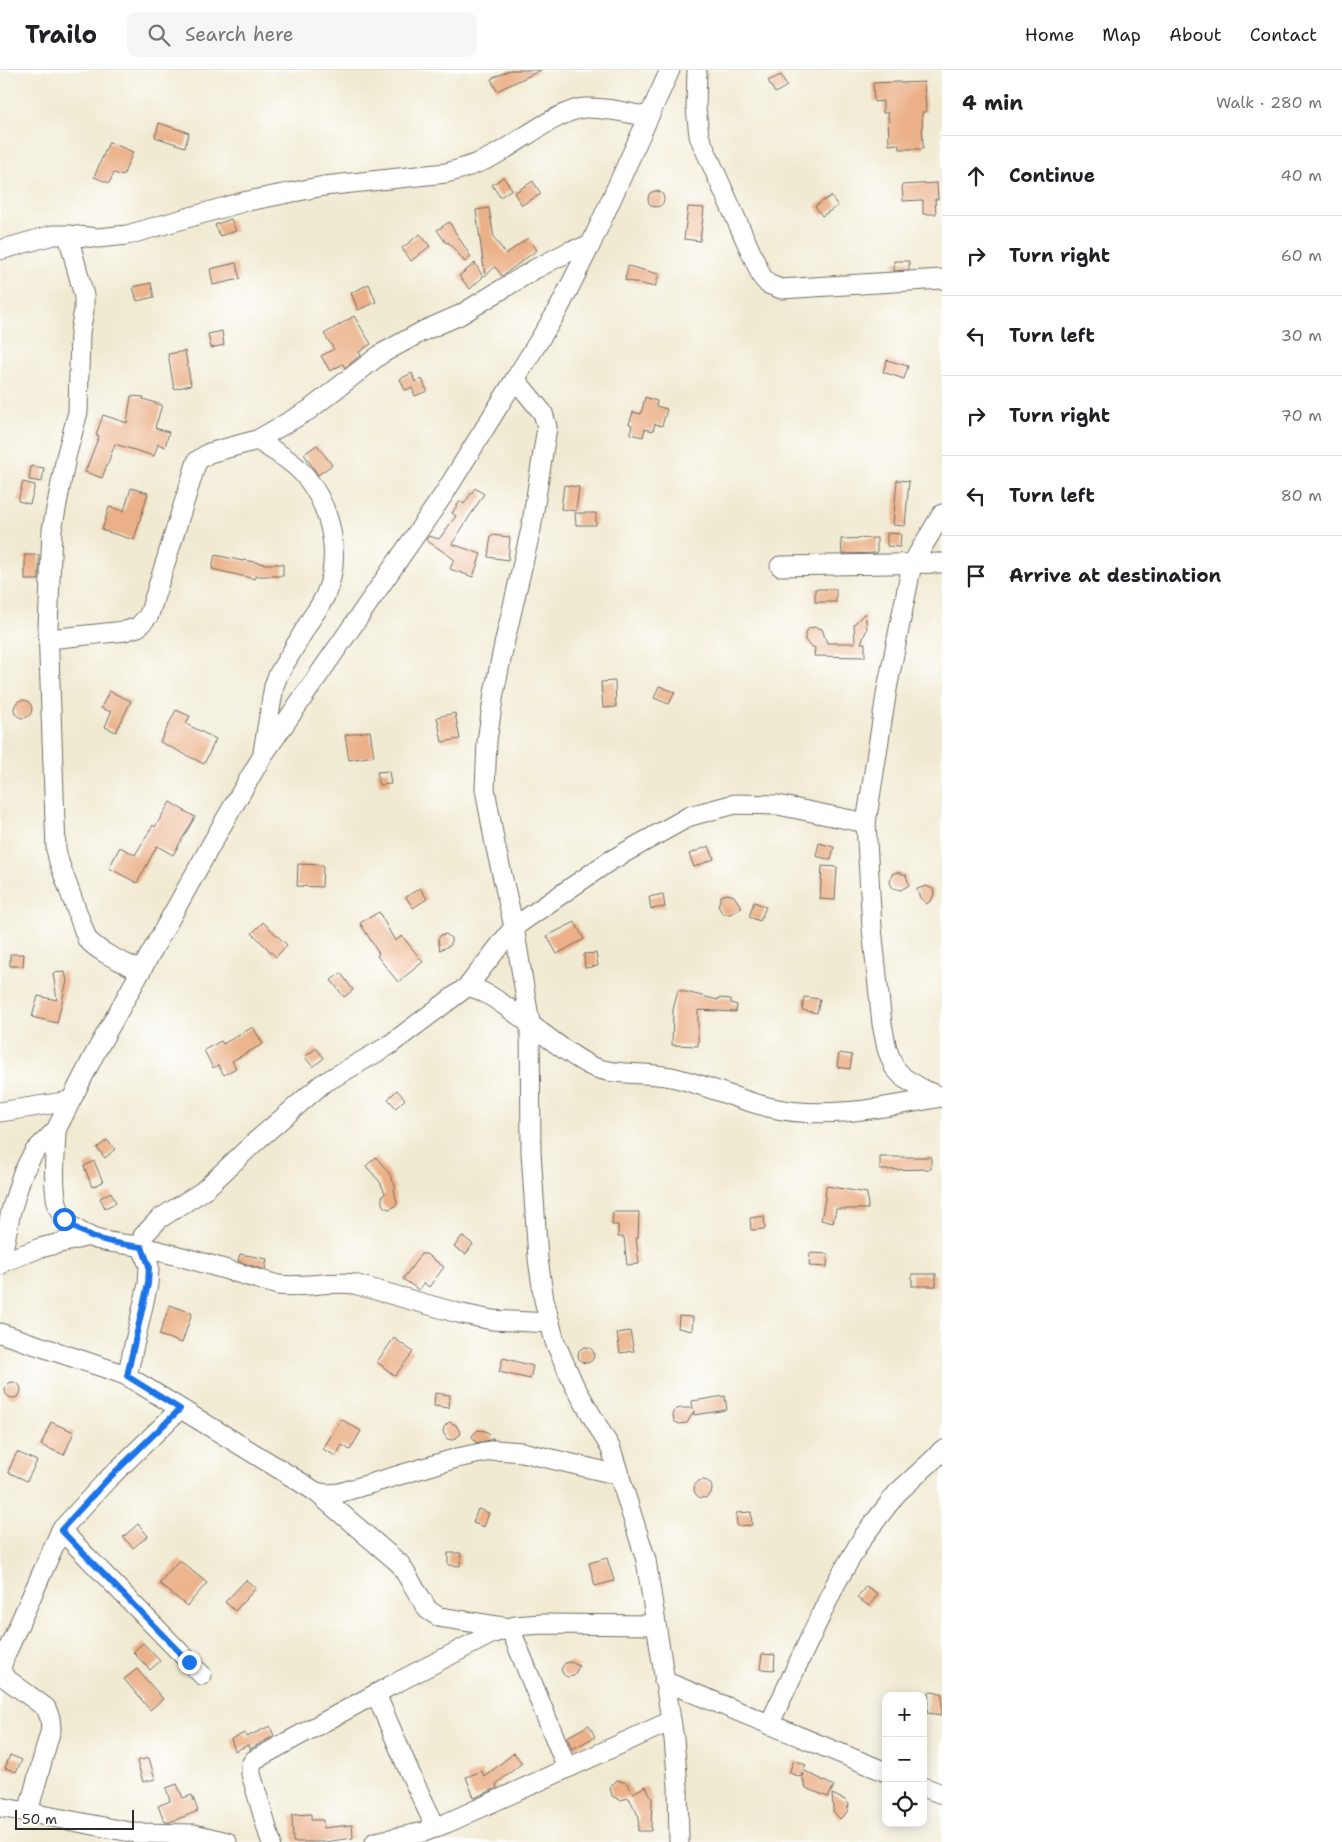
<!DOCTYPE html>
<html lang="en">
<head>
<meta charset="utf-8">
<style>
	body { margin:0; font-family:"Shantell Sans",sans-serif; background:#f6f6f6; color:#202124 }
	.controls { position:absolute; right:15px; bottom:15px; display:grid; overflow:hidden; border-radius:10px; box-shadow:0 2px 12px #0003 }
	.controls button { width:45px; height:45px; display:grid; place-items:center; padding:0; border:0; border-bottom:1px solid #e0e0e0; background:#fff; color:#202124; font:25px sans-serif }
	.scale { position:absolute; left:15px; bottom:12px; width:119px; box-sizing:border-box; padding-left:5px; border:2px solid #2b2b2b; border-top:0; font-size:14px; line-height:18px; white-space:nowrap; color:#2b2b2b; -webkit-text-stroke:4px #fff; paint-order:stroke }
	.stop { position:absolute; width:15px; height:15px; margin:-11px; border:4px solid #1a73e8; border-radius:50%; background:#fff }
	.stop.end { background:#1a73e8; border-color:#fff; box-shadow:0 1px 5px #0008 }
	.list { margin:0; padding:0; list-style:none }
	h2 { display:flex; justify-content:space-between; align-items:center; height:65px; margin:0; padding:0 20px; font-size:21px }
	h2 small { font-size:16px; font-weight:400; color:#757577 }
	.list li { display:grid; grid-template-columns:32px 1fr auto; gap:15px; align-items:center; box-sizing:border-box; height:80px; padding:0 20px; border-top:1px solid #e0e0e0 }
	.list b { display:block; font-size:19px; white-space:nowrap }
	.list em { font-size:16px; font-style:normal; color:#757577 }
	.icon { flex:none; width:28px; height:28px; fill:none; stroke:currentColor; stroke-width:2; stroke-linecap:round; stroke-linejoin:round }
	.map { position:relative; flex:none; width:942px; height:1772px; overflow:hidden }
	header { display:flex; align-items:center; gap:30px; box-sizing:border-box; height:70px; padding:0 25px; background:#fff; border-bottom:1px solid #e0e0e0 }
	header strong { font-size:24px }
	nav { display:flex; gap:28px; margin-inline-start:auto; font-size:18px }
	.search { width:350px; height:45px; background:#f6f6f6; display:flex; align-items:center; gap:12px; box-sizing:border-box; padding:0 18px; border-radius:10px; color:#757577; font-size:19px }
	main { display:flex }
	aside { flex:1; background:#fff }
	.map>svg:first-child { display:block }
	.building { fill:#ebb087 }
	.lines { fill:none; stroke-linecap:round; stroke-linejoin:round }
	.street-casing { stroke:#706e65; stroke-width:21 }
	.street { stroke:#fff; stroke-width:19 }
	.route { stroke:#1a73e8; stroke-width:6 }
</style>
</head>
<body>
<header>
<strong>Trailo</strong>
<div class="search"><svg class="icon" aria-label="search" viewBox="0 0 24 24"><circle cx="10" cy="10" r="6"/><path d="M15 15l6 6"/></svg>Search here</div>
<nav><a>Home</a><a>Map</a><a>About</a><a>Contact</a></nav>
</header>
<main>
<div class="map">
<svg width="942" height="1772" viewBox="0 0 942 1772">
	<rect width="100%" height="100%" fill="#fff"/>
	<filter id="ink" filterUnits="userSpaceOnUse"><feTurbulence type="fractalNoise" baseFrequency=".02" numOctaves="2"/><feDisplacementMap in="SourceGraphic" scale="10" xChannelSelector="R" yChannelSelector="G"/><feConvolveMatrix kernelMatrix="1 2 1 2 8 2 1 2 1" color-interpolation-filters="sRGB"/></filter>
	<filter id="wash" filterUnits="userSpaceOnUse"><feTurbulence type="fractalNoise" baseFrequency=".0096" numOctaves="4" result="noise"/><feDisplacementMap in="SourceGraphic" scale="20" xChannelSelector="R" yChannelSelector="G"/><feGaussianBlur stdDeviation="1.12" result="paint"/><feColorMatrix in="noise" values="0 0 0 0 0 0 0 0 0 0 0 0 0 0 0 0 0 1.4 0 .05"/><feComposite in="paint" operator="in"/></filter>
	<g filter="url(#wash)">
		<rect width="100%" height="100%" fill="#f1ead2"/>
		<g id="blocks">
			<g class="building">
				<path d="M510 0H541L497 21 491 9Z"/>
				<path d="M781 5 787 16 775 23 768 11Z"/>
				<path d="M900 12V13L924 12 926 42H922L923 79H900L898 74 889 75 888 43H883V31L874 32 873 13Z"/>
				<path d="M159 53 189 63 185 77 155 67Z"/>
				<path d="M109 72 133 82 123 106 114 103 109 113 94 107Z"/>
				<path d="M503 107 512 119 500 127 492 115Z"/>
				<path d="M533 111 541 124 522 135 514 123Z"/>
				<path d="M937 113 938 129H935L936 144H923V130L903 131 902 115Z"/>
				<circle cx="656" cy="129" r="8"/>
				<path d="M831 126 838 136 822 146 815 136Z"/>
				<path d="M688 137 704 138 700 171 684 169Z"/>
				<path d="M489 138 494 168 506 184 528 168 537 180 502 206 495 197 485 206 476 140Z"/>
				<path d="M231 149 236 161 220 166 215 155Z"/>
				<path d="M449 152 471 187 465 192 448 172 446 173 437 160Z"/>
				<path d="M420 164 430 176 411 191 402 178Z"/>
				<path d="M894 191H909V200L894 201Z"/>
				<path d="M236 193 240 209 213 215 210 199Z"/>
				<path d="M475 193 483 207 470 219 459 206Z"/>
				<path d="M628 196 659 204 655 217 625 210Z"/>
				<path d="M151 213 154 227 137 231 133 217Z"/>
				<path d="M369 214 376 232 358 240 351 223Z"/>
				<path d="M354 246 371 274 359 282 361 285 345 298 343 294 330 301 321 286 334 279 324 264Z"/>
				<path d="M222 261 224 275 211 278 208 264Z"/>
				<path d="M185 281 191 315 174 319 168 284Z"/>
				<path d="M887 290 908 296 904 309 883 302Z"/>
				<path d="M412 303 415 312 422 309 427 321 415 326 412 318 405 320 400 309Z"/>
				<path d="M131 326 144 327 143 329 162 335 155 358 169 362 165 377 158 374 154 386 115 374 102 408 85 402 99 366 96 365 103 345 127 353Z"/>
				<path d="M645 327 657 331 656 336 667 339 662 356 655 354 653 361 645 359 643 367 630 364 632 355 629 354 633 342 641 344Z"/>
				<path d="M317 375 332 395 318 405 304 384Z"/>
				<path d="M31 396 44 398 42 412 29 410Z"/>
				<path d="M897 410 909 411 905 456 893 455Z"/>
				<path d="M23 412 35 415 30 434 18 431Z"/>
				<path d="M564 415 579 417 576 441 561 439Z"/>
				<path d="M131 418 148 423 134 470 102 460 109 437 124 441Z"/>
				<path d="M475 418 484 424 452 474 481 484 473 507 450 499 454 489 426 470 429 466 439 469 456 446 452 443 460 431 464 434Z"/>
				<path d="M575 443H596V455H576Z"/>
				<path d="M887 463 901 464 900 477 887 476Z"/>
				<path d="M491 465 510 467 508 490 488 487Z"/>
				<path d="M877 468V483L842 484 841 469Z"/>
				<rect x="25" y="485" width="14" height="25"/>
				<path d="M215 485 243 491 244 490 265 494H283V506H255V509L212 499Z"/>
				<rect x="815" y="519" width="21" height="13"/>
				<path d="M865 543 867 559 861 573H865V587L814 586 815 578 809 575 805 570V564L809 558 815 557 822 559 827 573H855L854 554Z"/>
				<path d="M615 611 616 637 603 638 601 612Z"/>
				<path d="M659 616 675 622 669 634 654 628Z"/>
				<path d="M109 621 131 631 116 662 105 657 111 642 101 638Z"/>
				<circle cx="23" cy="639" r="9"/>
				<path d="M176 640 190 646 186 654 216 669 204 694 160 672Z"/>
				<path d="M455 643 460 669 442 672 437 647Z"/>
				<path d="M370 661 374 686 349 690 345 665Z"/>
				<path d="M389 701 391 714 379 715 377 702Z"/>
				<path d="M170 732 195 747 173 785 157 776 137 813 109 798 120 777 135 785 153 755 155 757Z"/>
				<path d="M819 773 834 777 831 790 816 786Z"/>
				<path d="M709 776 714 789 694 797 689 784Z"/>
				<path d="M298 794 323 795 322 817 297 816Z"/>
				<path d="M822 796 837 797 835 830 820 829Z"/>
				<path d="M897 802 906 805 909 815 901 820 893 818 890 813 892 804Z"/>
				<path d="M926 816 933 819 934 824 932 829 927 834 920 828 917 819Z"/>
				<path d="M420 818 427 829 413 838 406 827Z"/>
				<path d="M663 824 665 837 651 839 649 827Z"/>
				<path d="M727 824 734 826 742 838 730 844H723L718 836 721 826Z"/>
				<path d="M754 832 766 837 760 851 749 847Z"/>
				<path d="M379 842 395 871 402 866 423 892 398 912 377 886 379 884 360 853Z"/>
				<path d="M263 852 287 875 276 887 252 863Z"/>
				<path d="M575 852 584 869 557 884 547 866Z"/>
				<path d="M446 864 451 868V875L440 880 438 869 441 865Z"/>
				<path d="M596 883 598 896 585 898 584 884Z"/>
				<path d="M10 884H24L23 896H10Z"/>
				<path d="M65 902 67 911 57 953 32 947 38 926 57 930 53 903Z"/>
				<path d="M341 903 353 920 344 927 331 910Z"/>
				<path d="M678 920 718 930V928L731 929V933L737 935 736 942 698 940V976L672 975 673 940Z"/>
				<path d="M804 927 820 929 817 943 802 940Z"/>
				<path d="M253 957 263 974 232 991 236 998 224 1005 218 995 213 998 204 980 221 971 223 974Z"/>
				<path d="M316 978 324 988 313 997 305 987Z"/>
				<path d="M839 983 852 985 850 999 837 997Z"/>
				<path d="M397 1020 405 1029 396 1038 388 1029Z"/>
				<path d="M107 1070 115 1079 105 1088 97 1078Z"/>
				<path d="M376 1087 389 1103 396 1118 394 1119 397 1133 394 1137 389 1139 384 1137 382 1133V1127L385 1123 380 1112 366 1096Z"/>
				<path d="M880 1087H931V1099L880 1100Z"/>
				<path d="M94 1091 103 1112 92 1117 84 1096Z"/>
				<path d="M826 1116 867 1123 868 1139H836L833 1153 821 1150 825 1129Z"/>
				<path d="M111 1122 116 1133 105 1138 100 1128Z"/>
				<path d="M613 1142H639L638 1168H636L639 1194 627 1195 624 1167H618V1155H612Z"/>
				<path d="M764 1146 765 1159 751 1160 750 1148Z"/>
				<path d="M462 1166 473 1174 466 1184 454 1177Z"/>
				<path d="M810 1183 828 1184 827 1197 809 1196Z"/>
				<path d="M240 1184 267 1189 265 1200 238 1191Z"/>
				<path d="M421 1184H426L444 1197 429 1217 424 1213 419 1220 403 1209Z"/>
				<rect x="912" y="1204" width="24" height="12"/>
				<path d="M170 1235 192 1243 182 1273 159 1265Z"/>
				<path d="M679 1246 693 1247 692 1261 678 1258Z"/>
				<path d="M630 1261 634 1281 620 1283 617 1263Z"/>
				<path d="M394 1268 413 1282 395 1306 377 1292Z"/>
				<circle cx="586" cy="1285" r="8"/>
				<path d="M503 1288 533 1296 530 1309 499 1302Z"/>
				<circle cx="13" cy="1320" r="8"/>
				<path d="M435 1323 450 1325 449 1338 434 1336Z"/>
				<path d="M725 1326 727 1340 694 1345V1341L687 1353 679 1354 674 1351 673 1345 675 1340 680 1338H693L692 1331Z"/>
				<path d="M341 1349 361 1361 350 1380 342 1375 336 1386 323 1379Z"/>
				<path d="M51 1352 74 1362 64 1385 41 1375Z"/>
				<path d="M449 1352 456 1355 461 1364 453 1370 447 1369 443 1362 444 1357Z"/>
				<path d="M478 1360 486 1361 494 1369 476 1373 472 1366Z"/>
				<path d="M17 1382 37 1391 27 1411 8 1402Z"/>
				<circle cx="703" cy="1419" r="9"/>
				<path d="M478 1439 489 1443 484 1457 473 1453Z"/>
				<path d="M751 1442 752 1455 737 1456 736 1443Z"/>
				<path d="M138 1454 148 1466 133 1478 123 1467Z"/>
				<path d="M448 1483H461L460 1496 448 1495Z"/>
				<path d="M607 1488 614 1511 595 1516 589 1493Z"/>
				<path d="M179 1490 207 1513 187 1536 159 1513Z"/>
				<path d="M246 1510 256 1518 235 1541 225 1532Z"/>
				<path d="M866 1516 878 1524 869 1536 857 1528Z"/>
				<path d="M143 1573 160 1591 150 1600 133 1582Z"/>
				<path d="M762 1584 775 1585 774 1600 760 1599Z"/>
				<path d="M571 1592 579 1596 574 1606 567 1607 563 1604 561 1599 565 1593Z"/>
				<path d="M137 1599 163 1629 150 1640 124 1609Z"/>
				<path d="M929 1622 942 1623V1645L927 1643Z"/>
				<path d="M589 1655 595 1667 572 1679 567 1667Z"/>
				<path d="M270 1656 274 1666 250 1679 248 1675 235 1681 231 1669 245 1663 246 1667Z"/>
				<path d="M514 1683 522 1693 496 1714 497 1718 474 1728 466 1707 482 1701 484 1707Z"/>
				<path d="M10 1685 22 1690 16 1702 5 1698Z"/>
				<path d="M149 1688 155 1709 143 1712 137 1691Z"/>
				<path d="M794 1690 806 1695 803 1700 834 1716 828 1727 806 1718 804 1714 802 1703 801 1707 789 1703Z"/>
				<path d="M617 1710 627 1713 633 1723 646 1716 652 1728 651 1761H638L639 1747 629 1728 620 1730 612 1726 610 1717Z"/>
				<path d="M177 1714 183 1728 192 1725 198 1741 170 1752H165L158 1736 170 1731 166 1718Z"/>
				<path d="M832 1724 845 1730 849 1734 847 1742 840 1749 833 1741Z"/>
				<path d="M311 1744V1750H323V1758L352 1755 353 1768 324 1772H293L292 1745Z"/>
			</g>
		</g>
	</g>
	<g filter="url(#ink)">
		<use href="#blocks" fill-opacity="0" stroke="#706e65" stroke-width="1"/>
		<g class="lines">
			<g class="street-casing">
				<g id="street">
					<path d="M697 0 696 38 699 66 762 207 768 214 781 219 942 209"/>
					<path d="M68 165 84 226V240L80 262 78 342 66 387 52 460 48 558 56 779 59 792 87 869C101 884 123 892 141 901"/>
					<path d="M0 180 53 165H68L98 168 127 165 243 132 324 116 446 103C462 99 478 94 493 86 518 73 557 41 584 38 605 37 628 43 648 47"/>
					<path d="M515 309 543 343 547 357 531 459 505 570 494 623 487 671 485 719 495 774 514 857 530 953 531 1082 538 1189 544 1230 555 1272 574 1315 611 1379 646 1490 674 1669 678 1716 679 1772"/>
					<path d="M257 370C274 381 293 391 306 407 332 440 342 487 325 526 321 535 314 544 309 552 299 570 288 588 278 605L274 616 263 682"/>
					<path d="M942 444 912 494 887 619 866 753 872 858 882 954 887 979 894 997 904 1008 924 1020 942 1027"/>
					<path d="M780 496 942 493"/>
					<path d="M49 569 125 561 138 557 149 545 197 391 209 383 257 370 309 340 381 284 423 261 460 245 535 199 570 181 590 176"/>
					<path d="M468 916C485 921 497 930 511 940 537 958 561 980 589 995 613 1007 644 1001 671 1007 704 1014 735 1029 768 1037 824 1051 886 1037 942 1027"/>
					<path d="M0 1042 70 1031"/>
					<path d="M56 1060C56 1084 49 1132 65 1150 71 1157 82 1163 90 1167 107 1174 125 1173 142 1177 188 1187 233 1202 278 1215 304 1218 329 1211 354 1214L458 1243 492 1250 550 1253"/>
					<path d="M0 1193 40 1178 89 1166"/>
					<path d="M0 1195 11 1141 22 1105 29 1091 35 1081 56 1060 93 987 221 757 263 685 444 424 558 240 590 176 670 0"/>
					<path d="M0 1263 117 1302 127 1306 281 1400 316 1422 327 1424 339 1423 457 1388 495 1380 522 1382 619 1405"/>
					<path d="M127 1306 148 1214 149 1196 142 1177 143 1166 159 1149 203 1121 255 1072 322 1014 388 976 468 916 514 857 608 792 690 746 735 734 778 735 866 753"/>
					<path d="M316 1422 400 1494 428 1540 439 1547 510 1558 567 1698"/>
					<path d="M61 1460 202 1605"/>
					<path d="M664 1611 886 1702"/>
					<path d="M376 1624 409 1701 436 1758"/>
					<path d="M769 1655 836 1513 863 1467 897 1423 935 1388 942 1380"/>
					<path d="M923 1717 942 1724"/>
					<path d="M0 1737 135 1763 194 1764 227 1772"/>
					<path d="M28 1742 51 1659 50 1648 46 1638 4 1607 1 1598 5 1586 61 1460 107 1410 180 1339"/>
					<path d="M271 1772 251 1704V1695L254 1690 390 1616 491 1564 515 1556 541 1554 656 1555"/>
					<path d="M375 1772 424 1762 447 1753 671 1651"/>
				</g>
			</g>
			<use href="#street" class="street"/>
		</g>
	</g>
	<g class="lines" filter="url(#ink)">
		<path class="route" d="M64 1149C87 1170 113 1173 142 1177L149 1196 148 1214 127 1306 180 1339 107 1410 61 1460 189 1592"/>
	</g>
</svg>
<div class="controls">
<button>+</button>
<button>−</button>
<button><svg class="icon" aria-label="locate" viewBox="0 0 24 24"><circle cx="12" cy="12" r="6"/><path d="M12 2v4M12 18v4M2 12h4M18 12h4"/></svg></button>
</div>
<div class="scale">50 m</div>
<div class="stop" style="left:64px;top:1149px"></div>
<div class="stop end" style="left:189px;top:1592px"></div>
</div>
<aside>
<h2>4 min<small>Walk · 280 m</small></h2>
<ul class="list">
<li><svg class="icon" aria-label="ahead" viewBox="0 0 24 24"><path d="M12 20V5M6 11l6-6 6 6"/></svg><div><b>Continue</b></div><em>40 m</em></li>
<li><svg class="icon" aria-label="right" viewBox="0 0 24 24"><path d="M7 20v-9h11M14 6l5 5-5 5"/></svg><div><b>Turn right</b></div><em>60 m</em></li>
<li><svg class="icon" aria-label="left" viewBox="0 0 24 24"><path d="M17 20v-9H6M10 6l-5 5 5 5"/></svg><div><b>Turn left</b></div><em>30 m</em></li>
<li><svg class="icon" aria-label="right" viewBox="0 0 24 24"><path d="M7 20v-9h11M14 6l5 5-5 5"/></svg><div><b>Turn right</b></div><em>70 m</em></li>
<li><svg class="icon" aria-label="left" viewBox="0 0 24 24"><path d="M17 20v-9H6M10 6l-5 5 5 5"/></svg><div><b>Turn left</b></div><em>80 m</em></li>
<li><svg class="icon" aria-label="arrive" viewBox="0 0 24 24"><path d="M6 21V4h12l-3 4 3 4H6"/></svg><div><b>Arrive at destination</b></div></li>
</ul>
</aside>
</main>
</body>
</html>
